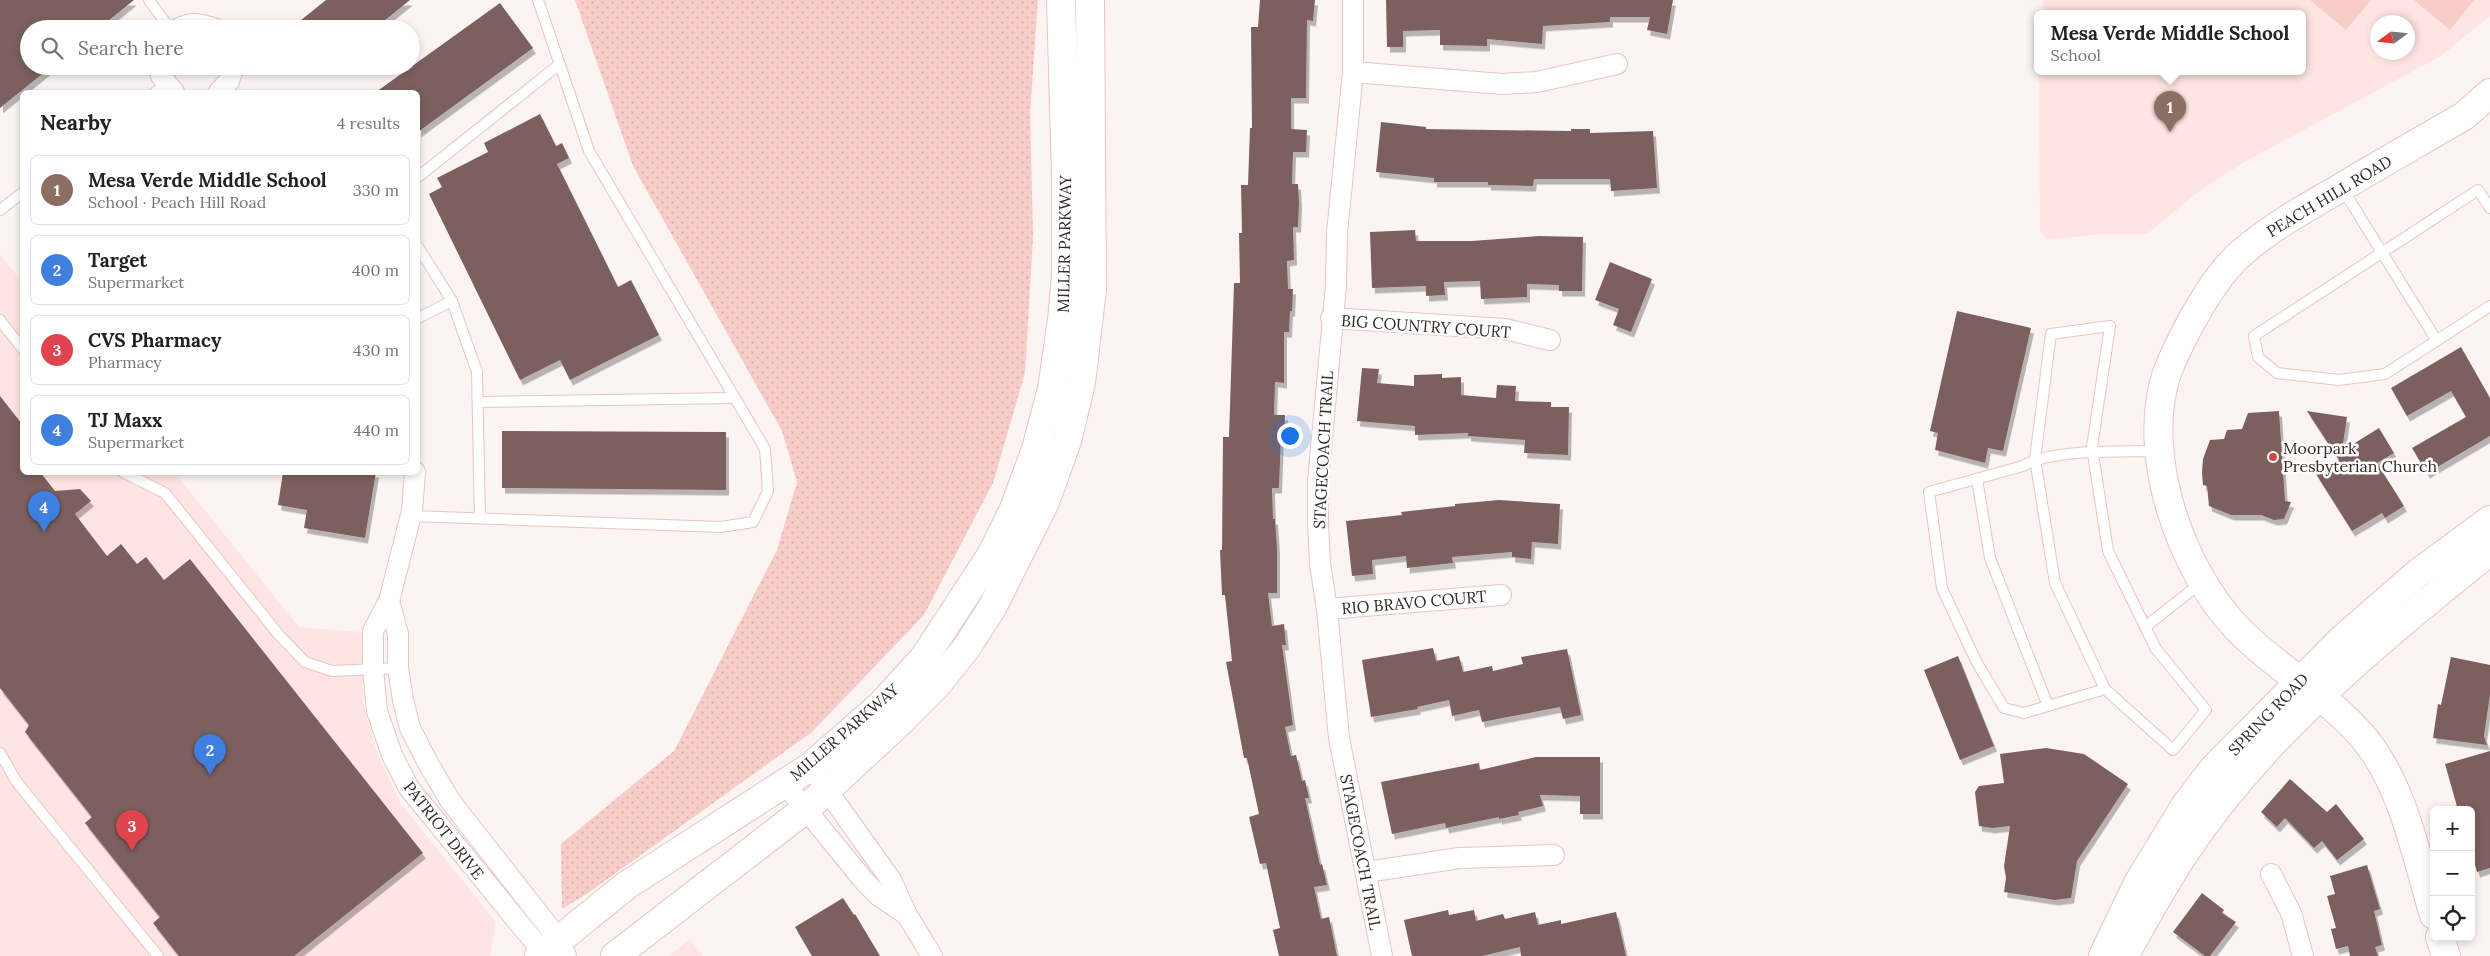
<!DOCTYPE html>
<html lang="en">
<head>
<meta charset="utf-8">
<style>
	body { margin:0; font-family:Lora,serif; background:#f2f2f2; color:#222 }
	.controls { position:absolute; right:15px; bottom:15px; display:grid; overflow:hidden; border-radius:8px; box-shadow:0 2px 8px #0003 }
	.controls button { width:45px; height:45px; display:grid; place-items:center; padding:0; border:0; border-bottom:1px solid #e0e0e0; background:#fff; color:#222; font:25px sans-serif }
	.compass { position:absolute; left:2370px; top:15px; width:45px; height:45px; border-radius:50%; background:#fff; box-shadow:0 2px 8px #0003; rotate:255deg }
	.you { position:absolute; left:1289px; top:435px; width:18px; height:18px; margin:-12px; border:4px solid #fff; border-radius:50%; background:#1a73e8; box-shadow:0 0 0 8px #1a73e833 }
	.badge { display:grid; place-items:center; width:32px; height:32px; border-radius:50%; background:#ea580c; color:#fff; font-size:16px; font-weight:700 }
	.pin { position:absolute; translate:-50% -41px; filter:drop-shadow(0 1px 2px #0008) }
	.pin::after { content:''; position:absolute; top:26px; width:18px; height:15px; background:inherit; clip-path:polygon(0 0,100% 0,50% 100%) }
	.popup { position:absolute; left:2034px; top:10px; width:272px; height:65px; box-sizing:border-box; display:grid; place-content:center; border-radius:8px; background:#fff; filter:drop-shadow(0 1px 4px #0005); font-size:16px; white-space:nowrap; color:#767676 }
	.popup b { font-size:19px; color:#222 }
	.popup::after { content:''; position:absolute; left:50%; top:100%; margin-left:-10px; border:10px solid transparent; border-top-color:#fff }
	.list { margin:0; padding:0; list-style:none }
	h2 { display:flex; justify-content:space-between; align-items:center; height:65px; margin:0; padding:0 20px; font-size:21px }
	h2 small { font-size:16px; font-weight:400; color:#767676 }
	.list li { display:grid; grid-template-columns:32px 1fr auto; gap:15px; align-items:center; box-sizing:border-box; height:70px; margin:0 10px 10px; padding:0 10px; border:1px solid #e0e0e0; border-radius:8px }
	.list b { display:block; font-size:19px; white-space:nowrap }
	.list p { margin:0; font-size:16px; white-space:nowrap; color:#767676 }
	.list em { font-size:16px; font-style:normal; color:#767676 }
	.icon { flex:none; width:28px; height:28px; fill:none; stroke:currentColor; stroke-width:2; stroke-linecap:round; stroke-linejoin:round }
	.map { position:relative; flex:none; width:2490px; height:956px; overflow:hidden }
	.search { position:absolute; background:#fff; box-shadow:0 2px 8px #0003; left:20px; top:20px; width:400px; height:55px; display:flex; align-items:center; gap:12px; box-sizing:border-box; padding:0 18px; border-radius:28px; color:#767676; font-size:19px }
	.panel { position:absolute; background:#fff; box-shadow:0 2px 8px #0003; left:20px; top:90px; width:400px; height:385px; border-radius:8px }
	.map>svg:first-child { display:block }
	.built { fill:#fee5e3; fill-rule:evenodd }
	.grass { fill:url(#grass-dots) }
	.green { fill:#f8ccc8 }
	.building { fill:#7c615e; filter:url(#shadow) }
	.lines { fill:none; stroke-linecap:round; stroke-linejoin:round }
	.lane-casing { stroke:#e5c6c3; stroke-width:12 }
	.street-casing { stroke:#e5c6c3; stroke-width:22 }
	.secondary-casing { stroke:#e5c6c3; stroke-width:30 }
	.lane { stroke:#fff; stroke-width:10 }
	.street { stroke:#fff; stroke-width:20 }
	.secondary { stroke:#fff; stroke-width:28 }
	.poi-dot { fill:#d54546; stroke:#fff; stroke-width:2 }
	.labels { text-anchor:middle; stroke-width:5; stroke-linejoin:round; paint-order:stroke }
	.street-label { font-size:16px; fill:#342827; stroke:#fff }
	.poi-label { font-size:16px; fill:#342827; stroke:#fff; text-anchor:start }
</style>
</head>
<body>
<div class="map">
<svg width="2490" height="956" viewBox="0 0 2490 956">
	<defs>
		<pattern id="grass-dots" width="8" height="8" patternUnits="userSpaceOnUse" patternTransform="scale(1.25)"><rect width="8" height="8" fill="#f8ccc8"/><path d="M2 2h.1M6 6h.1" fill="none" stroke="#d5afac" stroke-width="1.8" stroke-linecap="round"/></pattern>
		<filter id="shadow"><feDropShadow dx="3" dy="5.5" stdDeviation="0" flood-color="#0004"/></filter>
	</defs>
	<rect width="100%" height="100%" fill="#fbf4f3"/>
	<g class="built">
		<path d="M2043 0H2490V16L2441 56 2246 161 2202 189 2147 234H2102L2047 240 2040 231 2039 71H2302V13H2042ZM2378 22H2408V52H2378Z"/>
		<path d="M0 254 22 282V472L175 473 299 627 361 632 363 702 378 756 401 804 496 922 490 956H0Z"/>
		<path d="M690 939 703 956H668Z"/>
	</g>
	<path class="grass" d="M575 0H1038L1030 113 1033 237 1025 373 993 483 924 615 812 732 588 893 562 909 561 844 674 751 777 550 797 482 782 431 633 166Z"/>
	<g class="green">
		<path d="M2310 0H2371L2346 30Z"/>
		<path d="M2414 0H2474L2450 30Z"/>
	</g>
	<g class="building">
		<path d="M0 0H134L98 29H29V66H52L0 108Z"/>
		<path d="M326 0H410L374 29H290Z"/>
		<path d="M1260 0H1315L1313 21 1307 20 1306 98H1291V129L1307 130 1306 152H1293L1292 184H1298L1299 204 1298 227H1293L1294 260 1287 261 1288 289H1293L1292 311H1290L1289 332H1284V383L1275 382 1274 415H1285L1284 433H1281L1279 488H1272L1273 519H1275L1277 548V593H1268L1272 626 1284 624 1286 645H1282L1293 725 1285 727 1291 756 1296 755 1302 781 1305 780 1309 798H1305L1320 865 1322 864 1327 885 1314 887 1321 919 1329 917 1337 956H1279L1273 930 1280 928 1266 863 1260 864 1249 817 1259 814 1247 758H1244L1226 662 1232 661 1225 595H1222L1220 550H1222L1223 437H1229L1234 283H1240L1239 233H1242L1241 185H1248L1250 128H1252L1251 27H1258Z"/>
		<path d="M1386 0H1673L1667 34 1647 30 1650 17H1610V22L1543 26 1542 44 1487 39V46L1440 45V30L1403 31V47H1387Z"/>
		<path d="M500 3 533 48 418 132V92H376Z"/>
		<path d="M540 114 556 146 562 143 569 158 557 164 618 287 631 280 659 335 570 380 560 360 520 380 429 194 442 187 437 178 488 152 484 143Z"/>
		<path d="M1381 122 1426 127V129L1571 131V129H1590V133L1653 131 1657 188 1611 191 1610 179H1534L1533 186 1488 185V182H1434V178L1376 172Z"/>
		<path d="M1415 230 1416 241H1472L1539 236 1583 237 1582 291H1559V285L1527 284V297L1481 299 1480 281 1444 282 1445 295 1426 296V286L1372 288 1370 232Z"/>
		<path d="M1610 262 1652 279 1631 332 1613 325 1619 309 1595 300Z"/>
		<path d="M1957 311 2031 328 2003 451 1988 448 1985 463 1935 450 1938 433 1930 431Z"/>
		<path d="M2461 347 2490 398V436L2427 473 2412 448 2466 417 2451 391 2407 416 2391 388Z"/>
		<path d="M1362 368 1379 369 1377 383 1414 386V375L1442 374V378L1461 377V395L1496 398 1497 385 1516 386 1515 401 1551 402V407H1569L1568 455 1524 453 1525 440 1468 436V433L1415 435V426L1357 421Z"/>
		<path d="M0 396 22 424V472H40L55 491 80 489 91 501 75 514 107 556 121 544 137 564 146 557 164 580 190 559 423 853 294 956H179L153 923 160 917 85 823 92 817 25 732 29 725 0 688Z"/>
		<path d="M2279 411 2285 501 2291 502 2284 519 2274 520 2261 515H2231L2209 506 2207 486 2203 485 2202 473 2203 459 2210 440 2224 439 2227 430 2242 429 2248 413Z"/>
		<path d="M2307 411 2347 417 2342 451 2379 428 2394 453 2377 463 2404 506 2385 518 2382 513 2352 531 2316 474 2339 460Z"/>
		<path d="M502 431 726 432V490L502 488Z"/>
		<path d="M283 472H376L365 538 304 528 307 510 278 505Z"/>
		<path d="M1499 500 1560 504 1558 544 1532 542 1531 559 1512 557V552L1452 557 1453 563 1407 568 1406 556 1372 560 1373 574 1352 576 1346 521 1402 515 1401 512 1455 506V504Z"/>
		<path d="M1433 648 1436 661 1459 656 1463 672 1492 666 1493 671 1523 664 1521 657 1567 649 1581 715 1563 719 1560 707 1482 722 1479 710 1452 716 1449 700 1417 707 1418 709 1371 717 1362 660Z"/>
		<path d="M1958 656 1994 746 1960 760 1924 670Z"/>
		<path d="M2451 657 2490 665V695L2484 736 2487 745 2433 738 2438 704 2441 705Z"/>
		<path d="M2046 748 2084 754 2128 784 2077 861 2071 898 2055 900 2004 892 2006 878 2004 866 2010 826 1992 828 1979 826 1975 792 1979 786 2004 783 2000 754Z"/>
		<path d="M2490 751V868L2477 872 2471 850V810H2458L2445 764Z"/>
		<path d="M1536 757H1600V814H1580V796L1540 795 1543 806 1518 812 1519 815 1499 819V817L1446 828 1445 823 1392 834 1381 782 1479 763 1480 770Z"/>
		<path d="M2290 779 2327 812 2336 804 2364 839 2337 860 2322 841 2314 848 2285 818 2277 827 2261 812Z"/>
		<path d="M2367 865 2380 909 2374 911 2382 945 2375 947 2378 956H2350L2348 946 2336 949 2331 929 2336 928 2327 896 2335 894 2330 876Z"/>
		<path d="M2202 893 2224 910 2222 913 2236 922 2210 956H2205L2173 932Z"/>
		<path d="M843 898 854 915 855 914 880 956H812L795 927Z"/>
		<path d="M1448 910 1449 915 1474 910 1476 921 1503 914 1505 919 1535 912 1538 925 1561 920V924L1616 912 1626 956H1521L1520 947 1482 956H1412L1404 920Z"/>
	</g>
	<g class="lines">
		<g class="lane-casing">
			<g id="lane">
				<path d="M149 0 170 29"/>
				<path d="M155 92 167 86"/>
				<path d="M418 177 560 64"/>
				<path d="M2342 188 2437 341"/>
				<path d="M2490 208 2478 190 2254 336 2258 357 2277 373 2339 380 2385 374 2490 306"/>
				<path d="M0 210 22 193"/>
				<path d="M418 247 452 301 418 318"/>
				<path d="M452 301 477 372 480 518"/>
				<path d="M0 320 22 348"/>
				<path d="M2110 326 2092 447 2108 551 2156 649 2206 710 2173 750 2105 689 2055 583 2035 459 2051 334Z"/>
				<path d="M478 402 735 398"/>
				<path d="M123 472 165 493 279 635 305 662 332 671 398 668"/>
				<path d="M1977 479 1990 558 2048 706"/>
				<path d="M411 516 721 527 753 522 768 491 765 449 589 151 538 0"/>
				<path d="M2145 627 2201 583"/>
				<path d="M2105 689 2024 713 2004 708 1976 661 1942 588 1929 492 2023 466C2054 448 2123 452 2160 451"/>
				<path d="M0 753 16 781 158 956"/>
			</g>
		</g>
		<g class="street-casing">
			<g id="street">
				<path d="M1353 0V72L1337 233 1336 286 1318 481V523L1320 564 1327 609 1339 738 1382 956"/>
				<path d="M178 29C190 21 203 24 216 29"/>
				<path d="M159 66 161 76 174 92"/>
				<path d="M1353 72 1502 84 1537 82 1617 64"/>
				<path d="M219 92 229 81 234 66"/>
				<path d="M1331 318 1505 329 1550 340"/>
				<path d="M415 472 412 511 389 601 373 631V669L377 711 392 755 409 788 546 956"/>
				<path d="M389 601 398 634V668L403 700 410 728 429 765 451 802 560 941 566 956"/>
				<path d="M1327 609 1501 595"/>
				<path d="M819 779 891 880 907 915 932 956"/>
				<path d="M785 784 865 882 879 896 907 915"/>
				<path d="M1366 872 1460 858 1554 855"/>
				<path d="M2271 874 2291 913 2303 956"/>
			</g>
		</g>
		<g class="secondary-casing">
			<g id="secondary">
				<path d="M2434 915C2416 856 2404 786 2363 737 2327 695 2275 668 2237 628 2181 570 2141 456 2166 376 2172 358 2181 341 2190 324 2203 300 2218 275 2238 256 2269 228 2306 208 2342 187 2382 163 2423 140 2464 116L2490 93"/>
				<path d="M2440 937 2446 956"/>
				<path d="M539 956 627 885 810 767 881 705 924 658 992 554 1014 509 1036 449 1052 389 1062 320 1066 276V175L1061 0"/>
				<path d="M615 956 807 808 902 720 935 687 967 647 993 606 1045 502 1067 441 1081 383 1092 289 1090 0"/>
				<path d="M2103 956 2138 883 2185 806 2213 769 2341 640 2418 573 2490 520"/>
				<path d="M2124 956C2144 921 2163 885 2186 851 2265 732 2380 640 2490 551"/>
			</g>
		</g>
		<use href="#lane" class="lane"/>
		<use href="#street" class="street"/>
		<use href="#secondary" class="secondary"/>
	</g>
	<circle class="poi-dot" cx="2273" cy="457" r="5"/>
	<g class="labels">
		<g class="street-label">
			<text transform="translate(2329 196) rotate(-31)" y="6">PEACH HILL ROAD</text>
			<text transform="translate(1064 244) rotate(-89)" y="6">MILLER PARKWAY</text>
			<text transform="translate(1426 326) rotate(4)" y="6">BIG COUNTRY COURT</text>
			<text transform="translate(1323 450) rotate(-87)" y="6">STAGECOACH TRAIL</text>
			<text transform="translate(1414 602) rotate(-5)" y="6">RIO BRAVO COURT</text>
			<text transform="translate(2268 714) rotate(-46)" y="6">SPRING ROAD</text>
			<text transform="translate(844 732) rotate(-41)" y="6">MILLER PARKWAY</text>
			<text transform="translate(444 830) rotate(52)" y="6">PATRIOT DRIVE</text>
			<text transform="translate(1361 852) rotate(79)" y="6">STAGECOACH TRAIL</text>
		</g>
		<g class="poi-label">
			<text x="2283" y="454">Moorpark<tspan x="2283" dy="18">Presbyterian Church</tspan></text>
		</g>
	</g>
</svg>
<div class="controls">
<button>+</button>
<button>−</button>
<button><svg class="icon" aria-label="locate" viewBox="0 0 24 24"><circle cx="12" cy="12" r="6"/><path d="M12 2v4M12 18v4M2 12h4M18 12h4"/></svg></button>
</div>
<svg class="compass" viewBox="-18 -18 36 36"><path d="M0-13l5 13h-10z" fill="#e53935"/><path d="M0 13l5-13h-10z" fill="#767676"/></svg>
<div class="you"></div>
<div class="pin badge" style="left:2170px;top:132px;background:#8d6e63">1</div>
<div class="popup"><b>Mesa Verde Middle School</b>School</div>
<div class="pin badge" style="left:210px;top:775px;background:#3f7fe0">2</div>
<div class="pin badge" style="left:132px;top:851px;background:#e0444e">3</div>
<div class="pin badge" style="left:44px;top:532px;background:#3f7fe0">4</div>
<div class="search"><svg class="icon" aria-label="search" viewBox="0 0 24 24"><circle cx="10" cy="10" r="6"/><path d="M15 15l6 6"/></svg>Search here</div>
<section class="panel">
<h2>Nearby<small>4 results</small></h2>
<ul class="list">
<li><span class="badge" style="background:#8d6e63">1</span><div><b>Mesa Verde Middle School</b><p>School · Peach Hill Road</p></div><em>330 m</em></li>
<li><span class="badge" style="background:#3f7fe0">2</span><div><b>Target</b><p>Supermarket</p></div><em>400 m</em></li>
<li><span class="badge" style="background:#e0444e">3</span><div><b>CVS Pharmacy</b><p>Pharmacy</p></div><em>430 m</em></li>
<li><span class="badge" style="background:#3f7fe0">4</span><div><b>TJ Maxx</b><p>Supermarket</p></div><em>440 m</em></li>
</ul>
</section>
</div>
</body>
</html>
